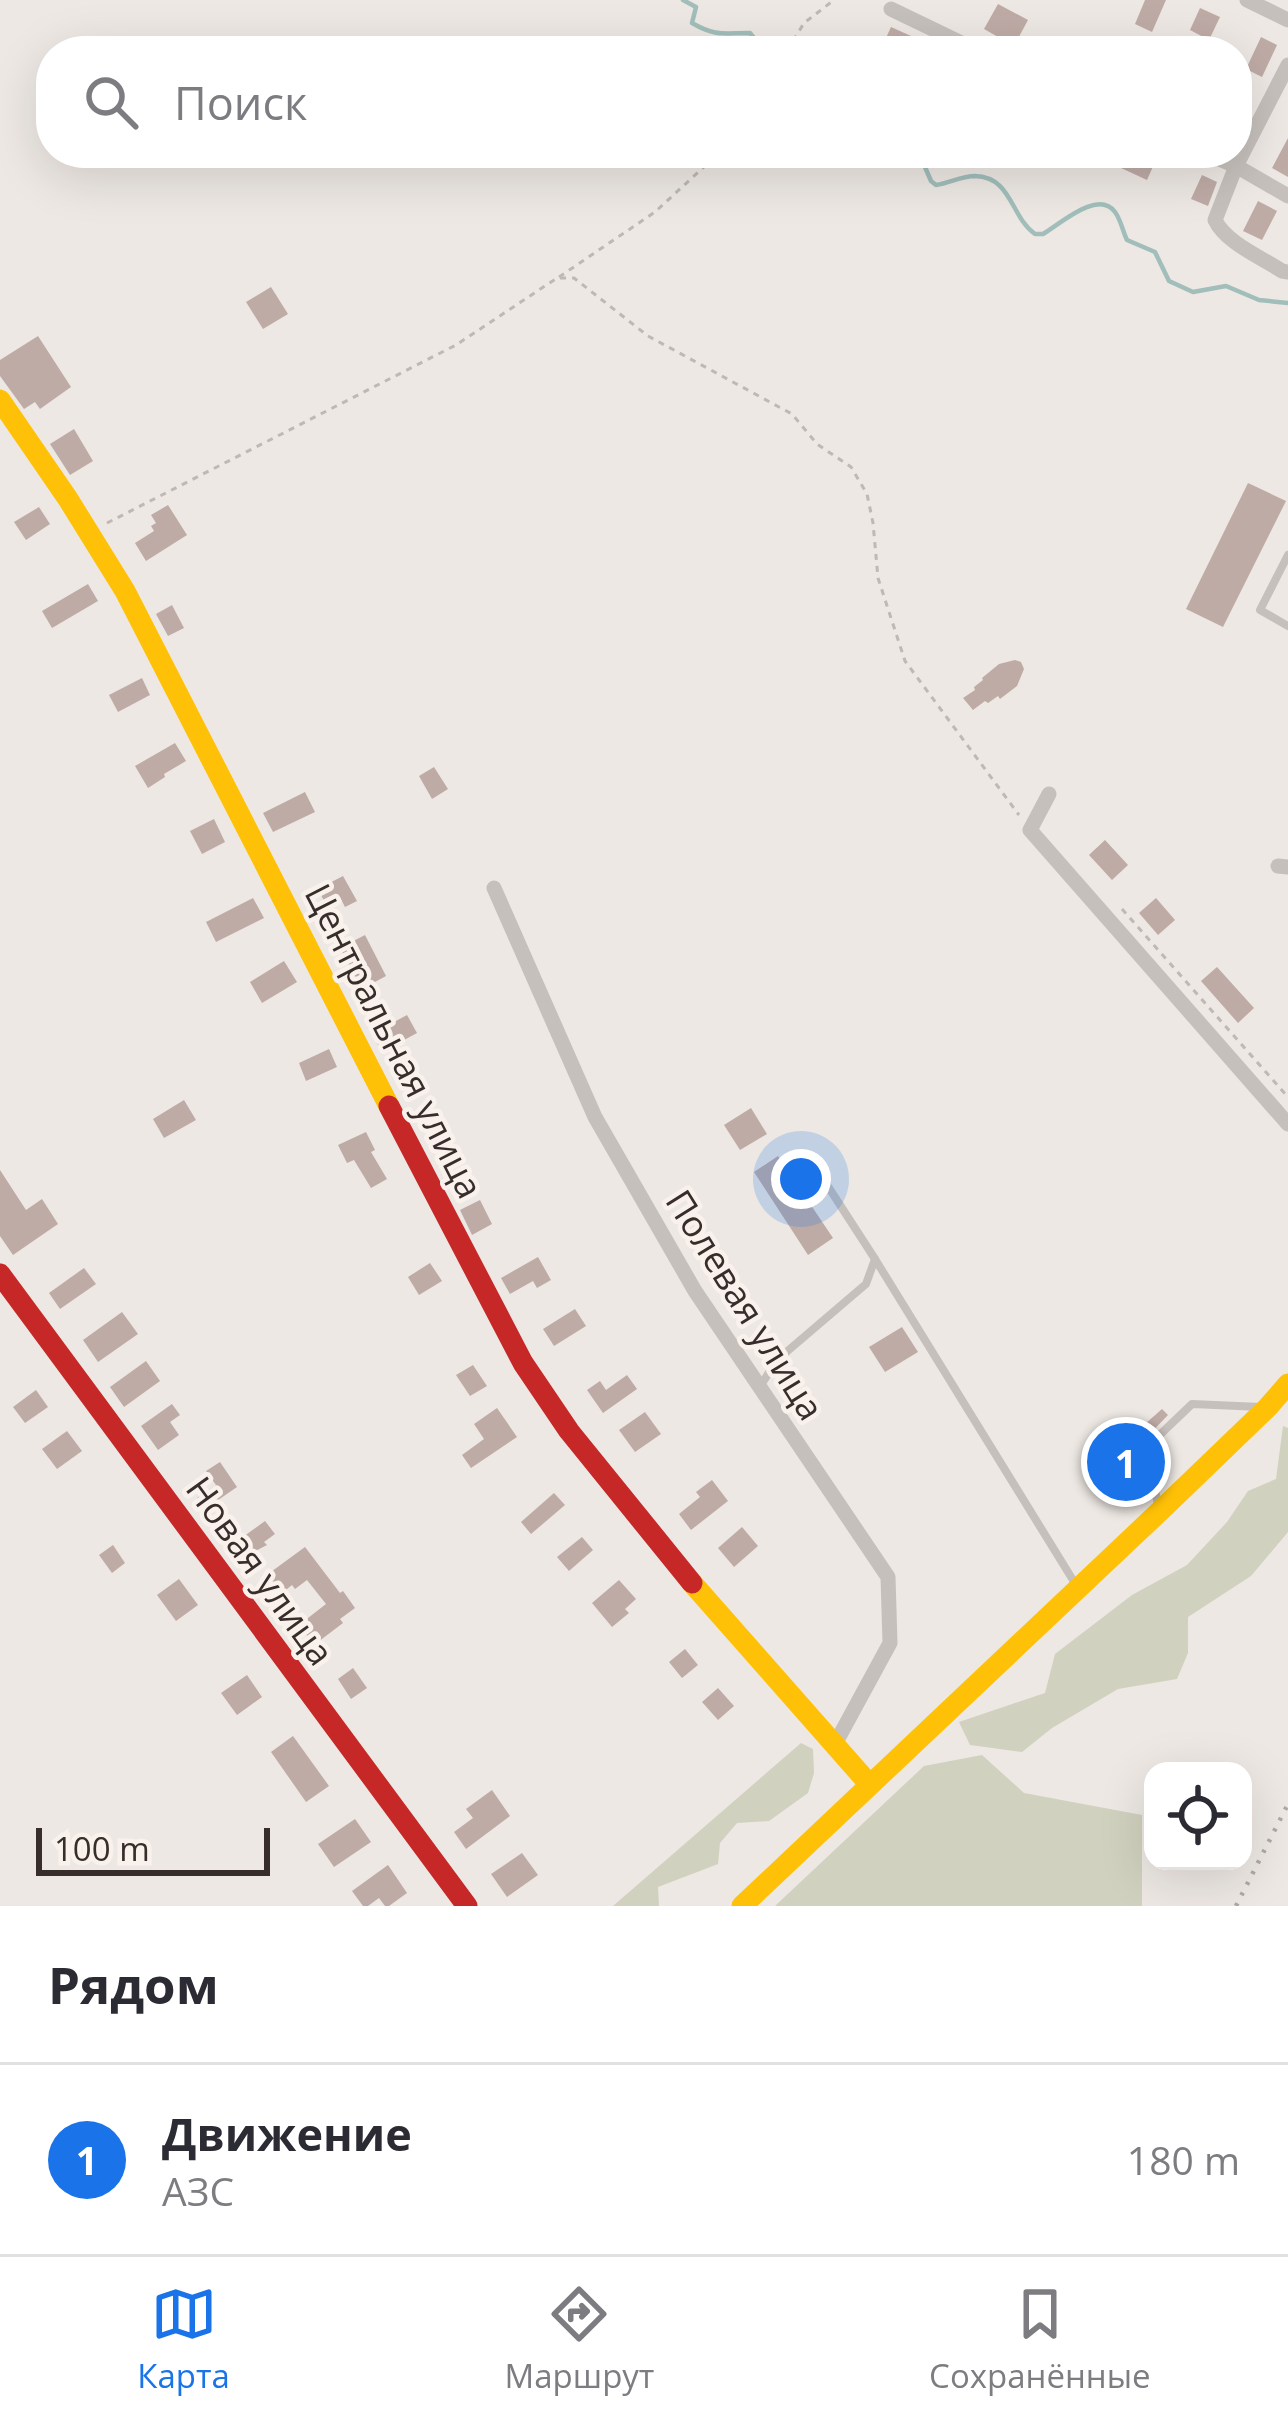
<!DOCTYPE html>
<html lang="ru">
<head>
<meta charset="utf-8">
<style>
	body { margin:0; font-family:"Open Sans",sans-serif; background:#f2f2f3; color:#2b2b33 }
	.controls { position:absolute; right:36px; bottom:36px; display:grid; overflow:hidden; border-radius:24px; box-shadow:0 12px 48px #0002 }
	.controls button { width:108px; height:108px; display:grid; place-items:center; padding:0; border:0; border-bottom:3px solid #e1e1e2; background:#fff; color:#2b2b33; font:60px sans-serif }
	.scale { position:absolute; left:36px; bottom:30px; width:234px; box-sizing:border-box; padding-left:12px; border:6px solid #372d2a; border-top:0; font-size:33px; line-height:42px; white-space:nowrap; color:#372d2a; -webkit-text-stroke:9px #f9f1eb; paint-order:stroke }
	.you { position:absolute; left:801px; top:1179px; width:42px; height:42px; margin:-30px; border:9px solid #fff; border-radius:50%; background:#1a73e8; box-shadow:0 0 0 18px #1a73e833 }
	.badge { display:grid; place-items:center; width:78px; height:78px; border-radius:50%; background:#1a73e8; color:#fff; font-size:39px; font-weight:700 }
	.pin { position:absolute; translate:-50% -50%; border:6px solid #fff; box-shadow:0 3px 12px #0006 }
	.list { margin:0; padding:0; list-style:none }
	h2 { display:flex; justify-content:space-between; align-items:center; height:156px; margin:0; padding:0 48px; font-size:51px }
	h2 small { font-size:39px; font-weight:400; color:#7c7c81 }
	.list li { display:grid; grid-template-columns:78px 1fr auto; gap:36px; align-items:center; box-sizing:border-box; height:192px; padding:0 48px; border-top:3px solid #e1e1e2 }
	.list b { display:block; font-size:45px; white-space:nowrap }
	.list p { margin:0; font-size:39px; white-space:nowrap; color:#7c7c81 }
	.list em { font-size:39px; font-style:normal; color:#7c7c81 }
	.icon { flex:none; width:66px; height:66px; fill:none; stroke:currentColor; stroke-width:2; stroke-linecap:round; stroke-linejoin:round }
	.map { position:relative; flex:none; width:1288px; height:1906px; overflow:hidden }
	.search { position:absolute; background:#fff; box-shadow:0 12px 48px #0002; left:36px; right:36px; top:36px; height:132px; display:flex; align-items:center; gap:30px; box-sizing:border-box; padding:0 42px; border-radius:48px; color:#7c7c81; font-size:45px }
	.sheet { height:348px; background:#fff }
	nav { display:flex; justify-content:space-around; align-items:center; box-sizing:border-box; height:168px; border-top:3px solid #e1e1e2; background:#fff; font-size:33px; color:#7c7c81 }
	nav a { display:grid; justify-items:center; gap:6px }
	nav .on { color:#1a73e8 }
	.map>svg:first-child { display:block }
	.green { fill:#d0d1be }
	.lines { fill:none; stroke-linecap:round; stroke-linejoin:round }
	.stream { stroke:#a1beba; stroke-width:4.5 }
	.building { fill:#bfaba6 }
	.path { stroke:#bfb8b4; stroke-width:3; stroke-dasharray:6 6; stroke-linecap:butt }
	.lane { stroke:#c6c0bc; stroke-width:8 }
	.street { stroke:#c6c0bc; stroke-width:15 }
	.slow { stroke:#ffc107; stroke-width:21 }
	.jam { stroke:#c62828; stroke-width:21 }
	.rail { stroke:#aea9a6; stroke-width:4.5; stroke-dasharray:3 9; stroke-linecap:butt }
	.labels { text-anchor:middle; stroke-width:9; stroke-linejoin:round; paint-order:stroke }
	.street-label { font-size:36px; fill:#372d2a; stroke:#f9f1eb }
</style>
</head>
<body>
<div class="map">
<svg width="1288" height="1906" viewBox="0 0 1288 1906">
	<rect width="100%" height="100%" fill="#ede8e3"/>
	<g class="green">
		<path d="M1283 1426 1288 1428V1532L1251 1576 1188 1617V1653L1177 1679 1118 1689 1052 1728 1022 1752 970 1745 959 1722 1045 1693 1055 1654 1132 1595 1187 1565 1227 1522 1248 1491 1276 1479Z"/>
		<path d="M801 1743 813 1749 814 1773 808 1793 769 1821 737 1823 720 1843 718 1864 658 1887 659 1906H613Z"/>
		<path d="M982 1755 1024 1793 1142 1815V1906H775L924 1766Z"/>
	</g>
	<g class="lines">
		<g class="stream">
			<path d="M683 0 696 7 692 23C716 37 724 33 750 33L764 51"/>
			<path d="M919 153 931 181 936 185C950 183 961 176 975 176 1012 177 1010 216 1035 234H1043C1060 224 1098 189 1115 212 1121 220 1123 232 1127 240L1155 252 1169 281 1193 292 1226 286 1259 300 1288 303"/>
		</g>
	</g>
	<g class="building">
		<path d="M1145 0H1166L1152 32 1135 24Z"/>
		<path d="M998 4 1028 20 1014 46 984 29Z"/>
		<path d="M1200 8 1220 17 1209 40 1190 30Z"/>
		<path d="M891 27 911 36 904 51H880Z"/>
		<path d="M1261 37 1277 45 1262 77 1246 69Z"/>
		<path d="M1288 138V177L1272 168Z"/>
		<path d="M1127 153H1159L1147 180 1121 168Z"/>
		<path d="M1202 175 1217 182 1208 206 1191 199Z"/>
		<path d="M1258 201 1277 211 1262 240 1243 231Z"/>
		<path d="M271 287 288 314 263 329 246 302Z"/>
		<path d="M38 336 71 387 40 409 35 402 24 409 0 376V360Z"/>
		<path d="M74 429 93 461 70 475 50 444Z"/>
		<path d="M1248 483 1286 501 1223 627 1186 609Z"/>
		<path d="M168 505 187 535 146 561 135 543 154 531 151 526 156 523 151 515Z"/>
		<path d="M39 507 50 524 26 540 14 522Z"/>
		<path d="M88 584 98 601 52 628 42 611Z"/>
		<path d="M172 605 184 628 168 636 156 614Z"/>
		<path d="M1015 660 1021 662 1024 669 1017 686 1000 699 998 696 988 703 985 701 973 710 963 698 975 690 974 687 983 680 982 678 999 664Z"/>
		<path d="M142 678 150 695 118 712 109 695Z"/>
		<path d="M175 743 186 761 164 774 165 777 148 788 135 766Z"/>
		<path d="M434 767 448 789 432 799 419 776Z"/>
		<path d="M305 792 315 812 273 832 263 813Z"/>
		<path d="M214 819 225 842 202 854 190 831Z"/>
		<path d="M1105 840 1128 865 1112 880 1089 855Z"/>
		<path d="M343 876 357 901 345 907 340 897 326 905 318 889Z"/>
		<path d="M253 898 264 918 216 942 206 922Z"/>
		<path d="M1156 898 1175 920 1158 935 1139 913Z"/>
		<path d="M365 935 386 976 362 989 340 948Z"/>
		<path d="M284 961 297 982 262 1003 250 982Z"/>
		<path d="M1217 967 1254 1008 1238 1023 1201 981Z"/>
		<path d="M407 1015 417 1033 382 1052 372 1034Z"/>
		<path d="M329 1049 337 1067 306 1081 299 1063Z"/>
		<path d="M184 1100 196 1120 164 1138 153 1119Z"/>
		<path d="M751 1108 767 1134 740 1150 724 1125Z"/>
		<path d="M366 1132 375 1150 371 1152 387 1179 371 1188 354 1160 347 1163 338 1145Z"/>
		<path d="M778 1156 833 1238 808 1255 754 1172Z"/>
		<path d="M0 1170 26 1210 42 1199 58 1224 13 1255 0 1236Z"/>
		<path d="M480 1200 492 1224 472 1235 460 1210Z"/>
		<path d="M538 1257 551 1280 537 1288 533 1281 510 1294 501 1278Z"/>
		<path d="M430 1263 442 1281 419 1295 408 1277Z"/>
		<path d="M84 1268 96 1284 60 1309 49 1293Z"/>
		<path d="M575 1309 586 1326 554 1346 543 1329Z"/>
		<path d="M122 1312 138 1334 98 1362 83 1340Z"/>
		<path d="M902 1327 918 1352 885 1372 869 1347Z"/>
		<path d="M146 1361 160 1381 124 1407 110 1387Z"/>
		<path d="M473 1365 487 1386 470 1396 456 1375Z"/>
		<path d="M627 1375 637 1389 603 1413 587 1390 600 1381 606 1390Z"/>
		<path d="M36 1390 48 1407 25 1423 13 1407Z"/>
		<path d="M172 1404 180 1415 170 1422 179 1435 158 1450 141 1426Z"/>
		<path d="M497 1408 517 1437 471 1468 462 1455 484 1439 474 1424Z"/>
		<path d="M1162 1409 1168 1415 1139 1445 1140 1464 1128 1451 1151 1431 1145 1424Z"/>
		<path d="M645 1412 661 1434 635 1452 619 1430Z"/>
		<path d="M67 1431 82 1451 57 1469 42 1449Z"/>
		<path d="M220 1462 237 1487 205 1509 197 1498 216 1485 206 1471Z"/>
		<path d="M712 1480 728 1501 691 1530 679 1514 700 1497 696 1492Z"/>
		<path d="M554 1493 565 1505 531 1534 521 1522Z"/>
		<path d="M265 1521 275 1534 264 1542 267 1545 242 1558 232 1545Z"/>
		<path d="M742 1527 758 1546 734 1567 718 1548Z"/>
		<path d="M582 1537 593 1550 569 1571 557 1557Z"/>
		<path d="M113 1545 125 1563 112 1573 99 1555Z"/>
		<path d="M305 1547 340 1593 343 1591 355 1608 340 1619 343 1623 314 1645 299 1625 326 1604 307 1580 295 1589 292 1585 278 1596 264 1577Z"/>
		<path d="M179 1579 198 1605 176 1621 157 1595Z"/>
		<path d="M619 1580 636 1599 625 1609 629 1613 612 1627 592 1603Z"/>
		<path d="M685 1649 698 1665 682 1678 669 1662Z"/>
		<path d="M353 1668 367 1688 351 1699 338 1679Z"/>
		<path d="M247 1675 262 1697 237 1715 221 1693Z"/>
		<path d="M718 1688 734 1706 718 1720 702 1702Z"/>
		<path d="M293 1736 329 1786 306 1802 271 1752Z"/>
		<path d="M492 1790 510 1816 466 1849 454 1832 473 1818 466 1809Z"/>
		<path d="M355 1819 371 1842 334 1867 318 1844Z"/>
		<path d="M522 1853 538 1875 507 1897 491 1874Z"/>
		<path d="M388 1865 407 1893 389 1906H385L379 1898 368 1906H363L352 1891Z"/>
	</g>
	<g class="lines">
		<g class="path">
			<path d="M787 51 804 23 834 0"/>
			<path d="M559 277 655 212 719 153"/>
			<path d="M107 523 456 345 557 278H574L648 336 792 414 817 444 851 467 867 494 873 523 878 578 905 661 1019 815"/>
			<path d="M1122 909 1288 1097"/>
		</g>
		<g class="lane">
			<path d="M1288 555 1260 610 1288 626"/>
			<path d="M807 1154 875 1259 1076 1585"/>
			<path d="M761 1385 777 1360 866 1284 875 1259"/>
			<path d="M1159 1509 1146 1448 1192 1404 1261 1407"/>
		</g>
		<g class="street">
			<path d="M1247 0 1288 20"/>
			<path d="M891 9 978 51"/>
			<path d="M1288 65 1236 166 1215 220C1226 243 1261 257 1282 271L1288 272"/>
			<path d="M1205 153 1236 166 1288 196"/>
			<path d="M1049 794 1030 830 1288 1124"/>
			<path d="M1278 866 1288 867"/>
			<path d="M494 888 595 1117 695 1291 888 1577 890 1643 834 1746"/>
		</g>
		<g class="slow">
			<path d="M0 400 68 499 125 591 389 1106"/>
			<path d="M692 1583 870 1785"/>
			<path d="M742 1906 1159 1512 1268 1407 1288 1384"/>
		</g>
		<g class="jam">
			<path d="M389 1106 523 1363 569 1431 692 1583"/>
			<path d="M0 1274 467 1906"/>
		</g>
		<path class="rail" d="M1236 1906 1288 1804"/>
	</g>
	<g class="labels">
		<g class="street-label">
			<text transform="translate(394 1041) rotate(63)" y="13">Центральная улица</text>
			<text transform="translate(745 1305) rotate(58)" y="13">Полевая улица</text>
			<text transform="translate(260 1571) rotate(54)" y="13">Новая улица</text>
		</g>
	</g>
</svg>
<div class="controls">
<button><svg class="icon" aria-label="locate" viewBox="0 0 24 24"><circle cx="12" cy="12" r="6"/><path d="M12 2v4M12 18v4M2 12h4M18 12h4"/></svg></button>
</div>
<div class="scale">100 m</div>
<div class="you"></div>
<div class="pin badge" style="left:1126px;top:1462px">1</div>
<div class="search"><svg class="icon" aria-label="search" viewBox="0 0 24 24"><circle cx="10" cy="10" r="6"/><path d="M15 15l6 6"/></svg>Поиск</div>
</div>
<section class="sheet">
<h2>Рядом<small></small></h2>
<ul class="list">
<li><span class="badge">1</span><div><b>Движение</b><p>АЗС</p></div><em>180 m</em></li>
</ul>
</section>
<nav>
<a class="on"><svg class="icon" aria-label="map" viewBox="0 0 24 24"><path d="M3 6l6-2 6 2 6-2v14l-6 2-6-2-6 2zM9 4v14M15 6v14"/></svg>Карта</a>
<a><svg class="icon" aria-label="directions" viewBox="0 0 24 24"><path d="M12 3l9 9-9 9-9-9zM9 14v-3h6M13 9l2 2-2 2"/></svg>Маршрут</a>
<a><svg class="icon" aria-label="saved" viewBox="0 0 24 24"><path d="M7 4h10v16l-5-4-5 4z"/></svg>Сохранённые</a>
</nav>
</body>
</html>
